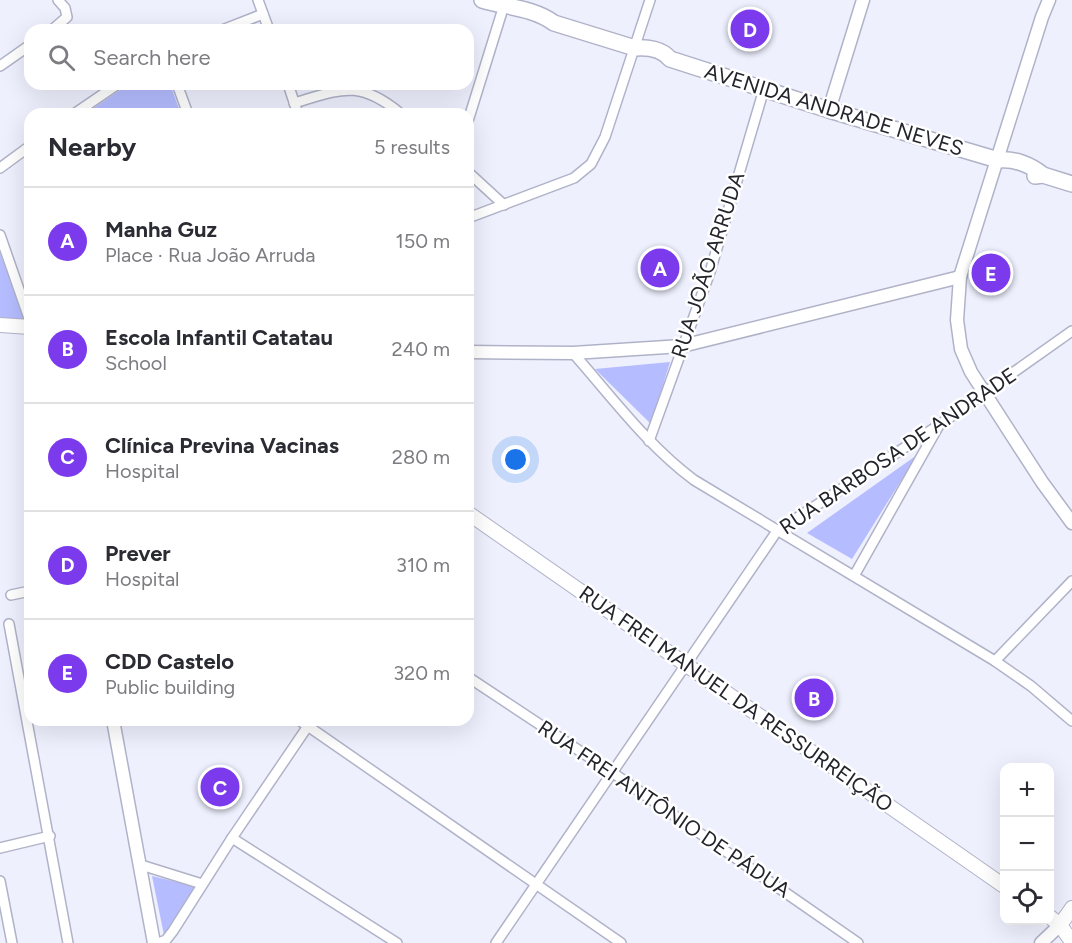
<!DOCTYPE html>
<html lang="en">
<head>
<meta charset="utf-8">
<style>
	body { margin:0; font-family:Figtree,sans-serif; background:#f2f2f3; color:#2b2b33 }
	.controls { position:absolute; right:18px; bottom:18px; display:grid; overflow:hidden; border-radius:12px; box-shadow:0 6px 24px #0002 }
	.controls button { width:54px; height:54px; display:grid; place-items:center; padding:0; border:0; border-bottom:2px solid #e1e1e2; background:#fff; color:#2b2b33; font:30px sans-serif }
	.you { position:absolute; left:516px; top:460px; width:21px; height:21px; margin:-15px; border:4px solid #fff; border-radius:50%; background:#1a73e8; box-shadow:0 0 0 9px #1a73e833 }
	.badge { display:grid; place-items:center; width:39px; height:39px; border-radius:50%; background:#7c3aed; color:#fff; font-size:20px; font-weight:700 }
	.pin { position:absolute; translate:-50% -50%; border:3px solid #fff; box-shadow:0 2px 6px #0006 }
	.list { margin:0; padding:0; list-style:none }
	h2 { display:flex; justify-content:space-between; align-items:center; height:78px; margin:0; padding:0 24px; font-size:26px }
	h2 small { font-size:20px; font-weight:400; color:#7c7c81 }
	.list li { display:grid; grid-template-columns:39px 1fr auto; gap:18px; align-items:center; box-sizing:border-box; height:108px; padding:0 24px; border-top:2px solid #e1e1e2 }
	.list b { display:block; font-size:22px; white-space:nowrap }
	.list p { margin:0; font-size:20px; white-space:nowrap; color:#7c7c81 }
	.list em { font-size:20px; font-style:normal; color:#7c7c81 }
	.icon { flex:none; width:33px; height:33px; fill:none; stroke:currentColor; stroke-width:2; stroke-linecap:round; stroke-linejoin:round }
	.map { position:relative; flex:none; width:1072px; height:943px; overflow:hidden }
	.search { position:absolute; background:#fff; box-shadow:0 6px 24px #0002; left:24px; top:24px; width:450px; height:66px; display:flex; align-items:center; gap:15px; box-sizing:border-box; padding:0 21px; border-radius:18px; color:#7c7c81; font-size:22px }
	.panel { position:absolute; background:#fff; box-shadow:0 6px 24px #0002; left:24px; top:108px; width:450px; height:618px; border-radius:18px }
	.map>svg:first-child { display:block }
	.green { fill:#b5bcff }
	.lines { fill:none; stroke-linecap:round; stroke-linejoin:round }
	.minor-casing { stroke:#b0b3c8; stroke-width:12 }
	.tertiary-casing { stroke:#b0b3c8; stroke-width:15 }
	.secondary-casing { stroke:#b0b3c8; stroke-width:16 }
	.primary-casing { stroke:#b0b3c8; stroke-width:18 }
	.minor { stroke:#fff; stroke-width:9 }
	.tertiary { stroke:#fff; stroke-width:12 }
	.secondary { stroke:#fff; stroke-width:14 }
	.primary { stroke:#fff; stroke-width:15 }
	.labels { text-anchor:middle; stroke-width:5; stroke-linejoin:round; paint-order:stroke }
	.street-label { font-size:21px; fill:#23242c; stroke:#fff }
</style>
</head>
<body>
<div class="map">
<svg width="1072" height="943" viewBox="0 0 1072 943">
	<rect width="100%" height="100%" fill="#eef0fe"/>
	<g class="green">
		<path d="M129 84H170L181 114H85Z"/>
		<path d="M0 253 27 325 0 321Z"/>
		<path d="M670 362 651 424 595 369Z"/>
		<path d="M917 455 852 559 807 533Z"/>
		<path d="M152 876 198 887 165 940Z"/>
	</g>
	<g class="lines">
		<g class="minor-casing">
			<g id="minor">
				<path d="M258 0 269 30"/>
				<path d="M52 30 67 17 65 8 58 0"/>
				<path d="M222 30 263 14"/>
				<path d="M0 66 30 45"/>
				<path d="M177 84 188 114"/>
				<path d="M288 84 298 114"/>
				<path d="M294 103C342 89 359 79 401 114"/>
				<path d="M74 114 118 84"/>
				<path d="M468 121 505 2"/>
				<path d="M0 168 30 146"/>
				<path d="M468 172 504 205"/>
				<path d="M468 218 574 178 591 164 605 137 650 0"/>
				<path d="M0 235 30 321"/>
				<path d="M573 353C612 397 647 445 694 480L995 661 1031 686 1072 721"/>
				<path d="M649 441 710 272 764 89"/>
				<path d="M854 576 938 427"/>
				<path d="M11 595 30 591"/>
				<path d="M9 624 68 943"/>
				<path d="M995 661 1072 581"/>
				<path d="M468 677 613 773 858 943"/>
				<path d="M299 720 621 943"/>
				<path d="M232 838 397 943"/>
				<path d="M0 848 50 836"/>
				<path d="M141 865 202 884"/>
				<path d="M0 881 12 943"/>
				<path d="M158 943 166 940 173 931 232 838 312 720"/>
				<path d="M496 943 777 531 939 425 1072 331"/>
			</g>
		</g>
		<g class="tertiary-casing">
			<g id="tertiary">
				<path d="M1049 0 1042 17 960 277 957 320 961 349 971 372 1042 482 1072 523"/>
				<path d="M829 110 863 0"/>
				<path d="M468 352 573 353 682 346 960 277"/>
				<path d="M113 720 154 943"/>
				<path d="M1041 943 1060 925"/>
			</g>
		</g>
		<g class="secondary-casing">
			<g id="secondary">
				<path d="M0 325 30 327"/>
				<path d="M468 513 1004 886"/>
				<path d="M1050 917 1060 925 1072 942"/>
				<path d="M1060 925 1072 908"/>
			</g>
		</g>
		<g class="primary-casing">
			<g id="primary">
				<path d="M482 0C506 7 534 8 554 23L635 48C647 47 662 49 670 59L829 110 998 160C1014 158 1031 165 1043 175"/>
				<path d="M1035 176 1043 175 1072 184"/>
			</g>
		</g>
		<use href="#minor" class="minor"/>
		<use href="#tertiary" class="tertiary"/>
		<use href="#secondary" class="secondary"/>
		<use href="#primary" class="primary"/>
	</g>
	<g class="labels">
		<g class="street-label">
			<text transform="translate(834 110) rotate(17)" y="7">AVENIDA ANDRADE NEVES</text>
			<text transform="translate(708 265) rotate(-72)" y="7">RUA JOÃO ARRUDA</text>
			<text transform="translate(898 451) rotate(-34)" y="7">RUA BARBOSA DE ANDRADE</text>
			<text transform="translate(736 699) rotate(35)" y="7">RUA FREI MANUEL DA RESSURREIÇÃO</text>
			<text transform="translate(664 809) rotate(34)" y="7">RUA FREI ANTÔNIO DE PÁDUA</text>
		</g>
	</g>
</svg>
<div class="controls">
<button>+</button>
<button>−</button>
<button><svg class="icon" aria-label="locate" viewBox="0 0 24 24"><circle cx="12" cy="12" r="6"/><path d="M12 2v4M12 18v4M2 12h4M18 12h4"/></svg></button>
</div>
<div class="you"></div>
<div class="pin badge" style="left:660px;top:268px">A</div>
<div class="pin badge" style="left:814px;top:698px">B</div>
<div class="pin badge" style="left:220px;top:787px">C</div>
<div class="pin badge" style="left:750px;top:29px">D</div>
<div class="pin badge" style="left:991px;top:273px">E</div>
<div class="search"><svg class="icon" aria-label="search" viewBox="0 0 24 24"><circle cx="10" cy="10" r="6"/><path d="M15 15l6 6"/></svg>Search here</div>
<section class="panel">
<h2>Nearby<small>5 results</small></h2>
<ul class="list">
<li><span class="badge">A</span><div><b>Manha Guz</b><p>Place · Rua João Arruda</p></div><em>150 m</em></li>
<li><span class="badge">B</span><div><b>Escola Infantil Catatau</b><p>School</p></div><em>240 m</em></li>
<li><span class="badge">C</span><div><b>Clínica Previna Vacinas</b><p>Hospital</p></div><em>280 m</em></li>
<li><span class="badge">D</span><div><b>Prever</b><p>Hospital</p></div><em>310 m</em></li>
<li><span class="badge">E</span><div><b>CDD Castelo</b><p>Public building</p></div><em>320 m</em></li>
</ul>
</section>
</div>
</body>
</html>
